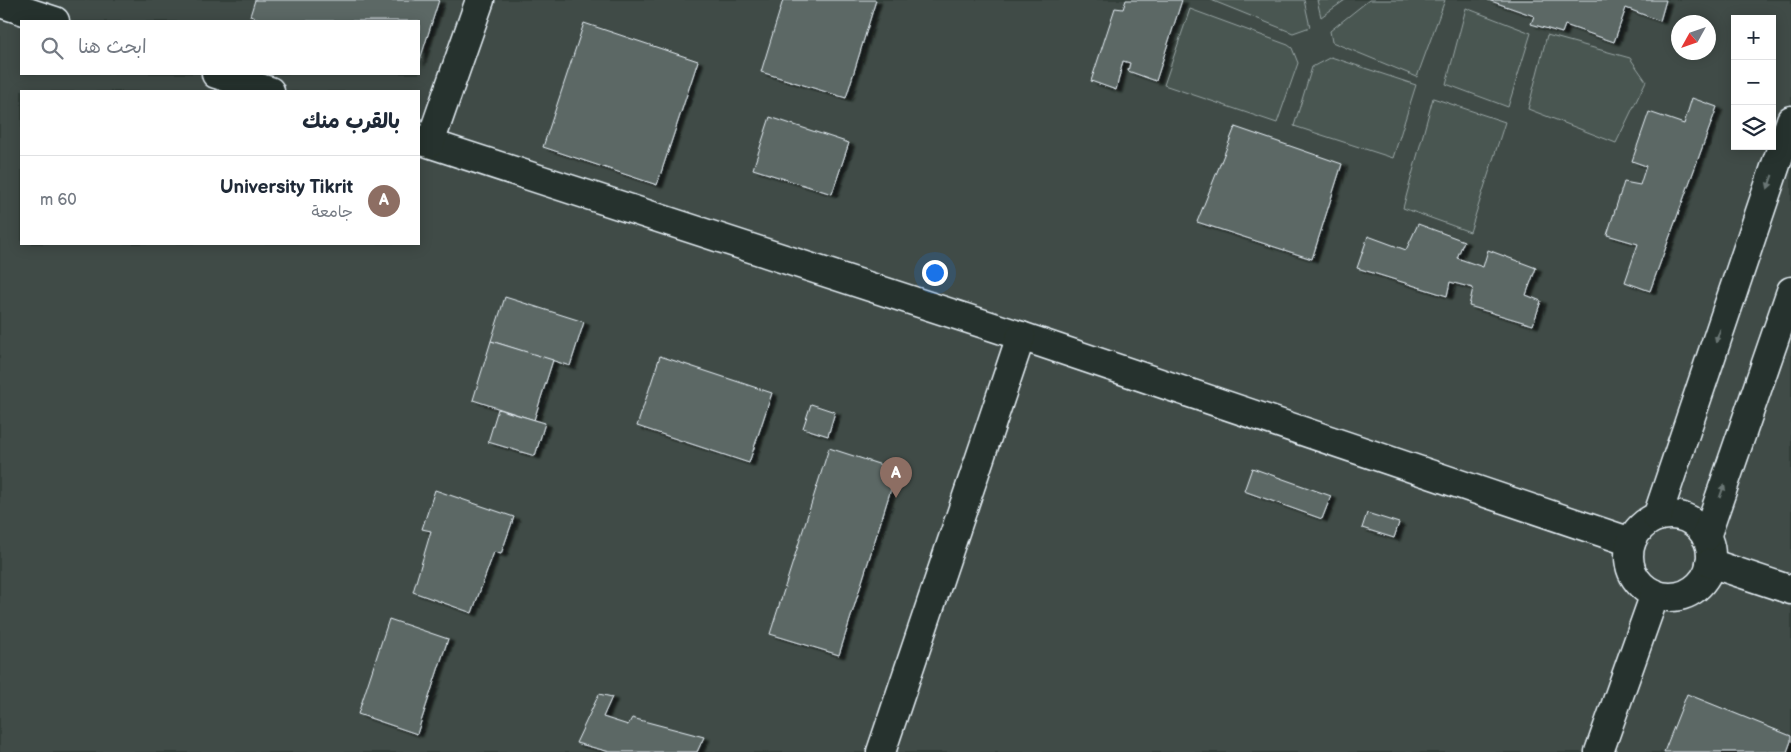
<!DOCTYPE html>
<html lang="ar">
<head>
<meta charset="utf-8">
<style>
	body { margin:0; font-family:"Balsamiq Sans","Playpen Sans Arabic",sans-serif; background:#f2f2f3; color:#1f2937; direction:rtl }
	.controls { position:absolute; right:15px; top:15px; display:grid; overflow:hidden; border-radius:0px; box-shadow:0 2px 12px #0003 }
	.controls button { width:45px; height:45px; display:grid; place-items:center; padding:0; border:0; border-bottom:1px solid #e0e1e3; background:#fff; color:#1f2937; font:25px sans-serif }
	.compass { position:absolute; left:1671px; top:15px; width:45px; height:45px; border-radius:50%; background:#fff; box-shadow:0 2px 12px #0003; rotate:230deg }
	.you { position:absolute; left:934px; top:272px; width:18px; height:18px; margin:-12px; border:4px solid #fff; border-radius:50%; background:#1a73e8; box-shadow:0 0 0 8px #1a73e833 }
	.badge { display:grid; place-items:center; width:32px; height:32px; border-radius:50%; background:#b45309; color:#fff; font-size:16px; font-weight:700 }
	.pin { position:absolute; translate:-50% -41px; filter:drop-shadow(0 1px 2px #0008) }
	.pin::after { content:''; position:absolute; top:26px; width:18px; height:15px; background:inherit; clip-path:polygon(0 0,100% 0,50% 100%) }
	.list { margin:0; padding:0; list-style:none }
	h2 { display:flex; justify-content:space-between; align-items:center; height:65px; margin:0; padding:0 20px; font-size:21px }
	h2 small { font-size:16px; font-weight:400; color:#747a83 }
	.list li { display:grid; grid-template-columns:32px 1fr auto; gap:15px; align-items:center; box-sizing:border-box; height:90px; padding:0 20px; border-top:1px solid #e0e1e3 }
	.list b { display:block; font-size:19px; white-space:nowrap }
	.list p { margin:0; font-size:16px; white-space:nowrap; color:#747a83 }
	.list em { font-size:16px; font-style:normal; color:#747a83 }
	.icon { flex:none; width:28px; height:28px; fill:none; stroke:currentColor; stroke-width:2; stroke-linecap:round; stroke-linejoin:round }
	.map { position:relative; flex:none; width:1791px; height:752px; overflow:hidden; direction:ltr }
	.search { position:absolute; background:#fff; box-shadow:0 2px 12px #0003; left:20px; top:20px; width:400px; height:55px; display:flex; align-items:center; gap:12px; box-sizing:border-box; padding:0 18px; border-radius:0px; color:#747a83; font-size:19px }
	.panel { position:absolute; background:#fff; box-shadow:0 2px 12px #0003; left:20px; top:90px; width:400px; height:155px; border-radius:0px; direction:rtl }
	.map>svg:first-child { display:block }
	.built { fill:#3f4b46; fill-rule:evenodd }
	.green { fill:#495651; stroke:#98a4a4 }
	.building { fill:#5c6865; stroke:#e8f1f8; filter:url(#shadow) }
	.lines { fill:none; stroke-linecap:round; stroke-linejoin:round }
	.minor-casing { stroke:#e8f1f8; stroke-width:31 }
	.minor { stroke:#26332d; stroke-width:28 }
	.oneway { fill:#6a7674 }
</style>
</head>
<body>
<div class="map">
<svg width="1791" height="752" viewBox="0 0 1791 752">
	<defs>
		<filter id="shadow"><feDropShadow dx="5.5" dy="3" stdDeviation="1" flood-color="#0009"/></filter>
	</defs>
	<rect width="100%" height="100%" fill="#323e39"/>
	<filter id="ink" filterUnits="userSpaceOnUse"><feTurbulence type="fractalNoise" baseFrequency=".02" numOctaves="2"/><feDisplacementMap in="SourceGraphic" scale="10" xChannelSelector="R" yChannelSelector="G"/><feConvolveMatrix kernelMatrix="1 2 1 2 8 2 1 2 1" color-interpolation-filters="sRGB"/></filter>
	<g filter="url(#ink)">
		<path class="built" d="M0 0H1791V752H0ZM1735 19H1772V146H1735ZM21 21H419V74H21ZM1678 22H1708V52H1678ZM21 91H419V244H21Z"/>
		<g class="green">
			<path d="M1211 0H1304L1310 27 1293 33Z"/>
			<path d="M1317 0H1345L1321 17Z"/>
			<path d="M1369 0H1445L1417 77 1332 42 1330 31Z"/>
			<path d="M1466 8 1531 33 1508 107 1446 84Z"/>
			<path d="M1190 9 1288 45 1292 48 1298 63 1277 123 1164 85Z"/>
			<path d="M1547 35 1630 58 1646 81 1616 143 1528 109Z"/>
			<path d="M1331 57 1416 85 1393 158 1294 126 1312 67Z"/>
			<path d="M1433 98 1505 122 1470 232 1403 208Z"/>
		</g>
		<g class="building">
			<path d="M255 0H439L419 63V21H266L250 16Z"/>
			<path d="M783 0H876L846 98 761 72Z"/>
			<path d="M1126 0H1182L1156 81 1128 71 1130 63 1123 61 1116 90 1091 81 1115 8 1123 9Z"/>
			<path d="M1488 0H1666L1660 21 1626 8 1614 42 1565 25 1562 33 1531 24 1534 16Z"/>
			<path d="M584 23 698 61 657 185 543 147Z"/>
			<path d="M1692 98 1717 107 1650 291 1625 282 1638 244 1607 235 1624 182 1640 185 1646 166 1632 161 1649 112 1684 124Z"/>
			<path d="M770 117 849 143 832 194 753 169Z"/>
			<path d="M1235 127 1342 164 1312 259 1197 222Z"/>
			<path d="M1418 224 1464 241 1457 258 1483 267 1488 250 1536 268 1526 295 1541 301 1533 325 1469 306 1473 288 1450 282 1447 296 1357 268 1368 236 1406 250Z"/>
			<path d="M505 297 584 322 570 366 491 341Z"/>
			<path d="M491 341 553 360 534 420 473 400Z"/>
			<path d="M660 356 772 393 749 463 637 426Z"/>
			<path d="M811 404 835 412 828 436 803 428Z"/>
			<path d="M498 409 545 423 535 456 488 442Z"/>
			<path d="M829 448 897 470 839 655 770 634Z"/>
			<path d="M1252 468 1331 496 1322 519 1244 491Z"/>
			<path d="M435 490 514 517 501 554 494 552 472 613 413 592 431 531 422 529Z"/>
			<path d="M1367 513 1399 523 1394 538 1362 528Z"/>
			<path d="M389 619 448 639 417 734 358 714Z"/>
			<path d="M599 694 612 697 603 717 628 725 632 718 704 737 697 752H610L576 743Z"/>
			<path d="M1687 694 1791 736V741L1787 752H1664Z"/>
		</g>
		<g class="lines">
			<g class="minor-casing">
				<g id="minor">
					<path d="M0 3 55 21"/>
					<path d="M216 74 270 91"/>
					<path d="M419 140 1021 336 1631 542"/>
					<path d="M430 143 480 0"/>
					<circle cx="1670" cy="556" r="41"/>
					<path d="M1657 517 1791 120"/>
					<path d="M1706 537 1791 291"/>
					<path d="M1710 563 1791 590"/>
					<path d="M881 752 1021 336"/>
					<path d="M1599 752 1655 594"/>
				</g>
			</g>
			<use href="#minor" class="minor"/>
		</g>
		<defs><path id="oneway-solid" d="M-6-.8H1V-3.2L6.5 0L1 3.2V.8H-6Z" transform="scale(1.25)"/></defs>
		<g class="oneway">
			<use href="#oneway-solid" transform="translate(1770 182) rotate(109)"/>
			<use href="#oneway-solid" transform="translate(1718 336) rotate(109)"/>
			<use href="#oneway-solid" transform="translate(1722 491) rotate(-71)"/>
		</g>
	</g>
</svg>
<div class="controls">
<button>+</button>
<button>−</button>
<button><svg class="icon" aria-label="layers" viewBox="0 0 24 24"><path d="M12 4l9 5-9 5-9-5zM3 14l9 5 9-5"/></svg></button>
</div>
<svg class="compass" viewBox="-18 -18 36 36"><path d="M0-13l5 13h-10z" fill="#e53935"/><path d="M0 13l5-13h-10z" fill="#747a83"/></svg>
<div class="you"></div>
<div class="pin badge" style="left:896px;top:498px;background:#8d6e63">A</div>
<div class="search"><svg class="icon" aria-label="search" viewBox="0 0 24 24"><circle cx="10" cy="10" r="6"/><path d="M15 15l6 6"/></svg>ابحث هنا</div>
<section class="panel">
<h2>بالقرب منك<small></small></h2>
<ul class="list">
<li><span class="badge" style="background:#8d6e63">A</span><div><b>University Tikrit</b><p>جامعة</p></div><em>60 m</em></li>
</ul>
</section>
</div>
</body>
</html>
